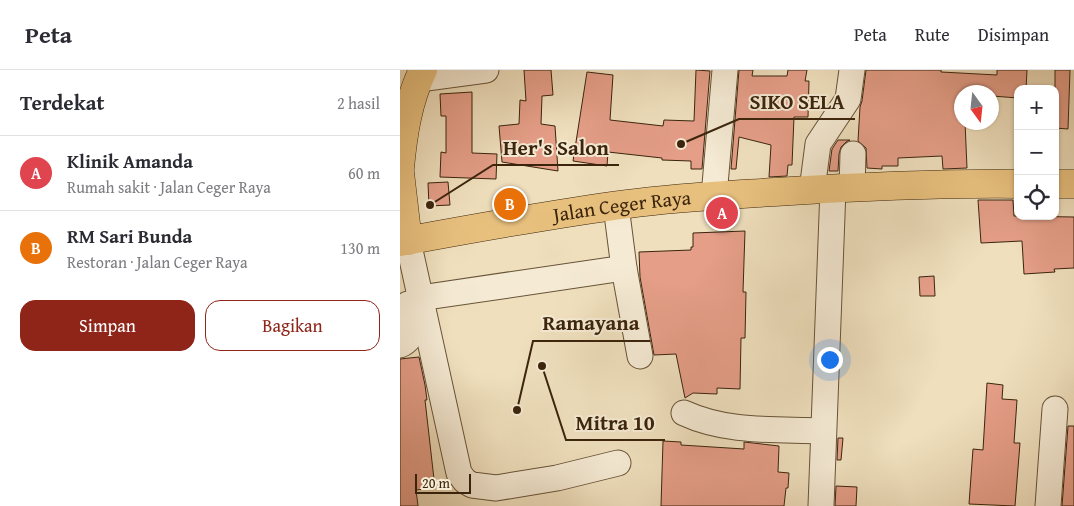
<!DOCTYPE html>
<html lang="id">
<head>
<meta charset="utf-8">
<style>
	body { margin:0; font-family:"Gentium Book Plus",serif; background:#f7f7f7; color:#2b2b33 }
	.controls { position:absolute; right:15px; top:15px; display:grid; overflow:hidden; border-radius:10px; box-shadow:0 1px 4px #0004 }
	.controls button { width:45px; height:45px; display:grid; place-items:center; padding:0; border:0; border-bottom:1px solid #e1e1e2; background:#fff; color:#2b2b33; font:25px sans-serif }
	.compass { position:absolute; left:554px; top:15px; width:45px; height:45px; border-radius:50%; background:#fff; box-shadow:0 1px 4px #0004; rotate:165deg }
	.scale { position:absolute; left:15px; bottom:12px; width:56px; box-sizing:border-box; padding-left:5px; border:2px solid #3b240c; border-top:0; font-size:14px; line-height:18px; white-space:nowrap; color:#3b240c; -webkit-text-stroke:4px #f5ead4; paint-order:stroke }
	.you { position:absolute; left:429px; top:289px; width:18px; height:18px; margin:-12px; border:4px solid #fff; border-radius:50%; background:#1a73e8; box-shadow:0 0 0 8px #1a73e833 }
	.badge { display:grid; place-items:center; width:32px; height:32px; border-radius:50%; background:#8f2418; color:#fff; font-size:16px; font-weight:700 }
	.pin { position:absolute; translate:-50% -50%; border:2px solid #fff; box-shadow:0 1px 5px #0006 }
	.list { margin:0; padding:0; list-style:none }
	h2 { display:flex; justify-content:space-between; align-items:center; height:65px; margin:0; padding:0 20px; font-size:21px }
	h2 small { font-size:16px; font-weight:400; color:#7c7c81 }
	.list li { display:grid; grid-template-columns:32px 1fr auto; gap:15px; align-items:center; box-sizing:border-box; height:75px; padding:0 20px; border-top:1px solid #e1e1e2 }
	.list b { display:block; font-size:19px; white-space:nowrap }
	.list p { margin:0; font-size:16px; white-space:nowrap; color:#7c7c81 }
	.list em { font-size:16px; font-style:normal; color:#7c7c81 }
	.actions { display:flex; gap:10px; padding:15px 20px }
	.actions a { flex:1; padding:11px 0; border:1px solid #8f2418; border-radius:15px; text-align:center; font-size:18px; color:#8f2418 }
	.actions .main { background:#8f2418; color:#fff }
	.icon { flex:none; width:28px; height:28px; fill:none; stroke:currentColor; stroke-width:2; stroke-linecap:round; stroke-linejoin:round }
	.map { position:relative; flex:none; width:674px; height:436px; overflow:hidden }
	header { display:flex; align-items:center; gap:30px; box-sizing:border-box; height:70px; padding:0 25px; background:#fff; border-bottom:1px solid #e1e1e2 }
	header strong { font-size:24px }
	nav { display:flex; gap:28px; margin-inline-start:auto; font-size:18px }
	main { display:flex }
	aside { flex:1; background:#fff }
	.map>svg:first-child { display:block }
	.building { fill:#e59e88; stroke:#3b240c }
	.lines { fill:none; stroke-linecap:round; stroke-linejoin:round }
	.minor-casing { stroke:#685338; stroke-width:27 }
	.major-casing { stroke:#3b240c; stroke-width:29 }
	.minor { stroke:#f5ead4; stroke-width:25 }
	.major { stroke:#e8c07e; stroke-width:28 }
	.labels { text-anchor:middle; stroke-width:4; stroke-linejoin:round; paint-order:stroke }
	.street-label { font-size:20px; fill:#3b240c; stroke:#f5ead4 }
	.leader { fill:none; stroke:#3b240c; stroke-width:2 }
	.callout-dot { fill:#3b240c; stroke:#f5ead4; stroke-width:2 }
	.callout-label { font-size:21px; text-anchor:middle; font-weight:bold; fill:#3b240c; stroke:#f5ead4; stroke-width:4; stroke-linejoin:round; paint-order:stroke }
</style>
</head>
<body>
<header>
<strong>Peta</strong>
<nav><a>Peta</a><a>Rute</a><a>Disimpan</a></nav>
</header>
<main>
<aside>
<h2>Terdekat<small>2 hasil</small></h2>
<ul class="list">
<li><span class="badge" style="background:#e0444e">A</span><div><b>Klinik Amanda</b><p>Rumah sakit · Jalan Ceger Raya</p></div><em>60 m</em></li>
<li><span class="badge" style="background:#e8710a">B</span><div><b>RM Sari Bunda</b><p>Restoran · Jalan Ceger Raya</p></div><em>130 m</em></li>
</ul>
<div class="actions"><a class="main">Simpan</a><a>Bagikan</a></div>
</aside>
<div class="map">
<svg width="674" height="436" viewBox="0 0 674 436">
	<rect width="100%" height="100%" fill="#efdfbd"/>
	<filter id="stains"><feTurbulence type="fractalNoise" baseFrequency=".004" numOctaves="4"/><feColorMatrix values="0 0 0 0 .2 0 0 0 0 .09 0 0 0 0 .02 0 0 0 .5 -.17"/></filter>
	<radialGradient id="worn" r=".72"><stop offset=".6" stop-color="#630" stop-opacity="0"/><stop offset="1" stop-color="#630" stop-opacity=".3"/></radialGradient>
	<g class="building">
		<path d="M124 0H151L153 25 142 26 141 54 155 56 158 101 102 92 99 56 119 54 120 30 126 31Z"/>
		<path d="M296 0 310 1 302 99H291V91L262 90V88L208 82 207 96 173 91 187 2 213 5 210 50 263 56 264 50 294 51Z"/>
		<path d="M339 0H353L352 6H387L388 0H407L405 11H409L408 47H394L392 95H388L387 106 369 107 371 75 339 67 336 99H331Z"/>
		<path d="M466 0H541V2L597 5V0H627L626 19H618V28L592 26V22H562V52H565L567 98 543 99 542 86 498 88V96H482V99L467 98 466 78 458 71 460 37 462 31Z"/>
		<path d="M655 0H670L668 59 655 58Z"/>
		<path d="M72 22V83L97 84 96 109 40 107 41 82 46 83V46H41L40 24Z"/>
		<path d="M438 70H450L446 72 441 77 439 84 438 101H429L432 79Z"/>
		<path d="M48 112 50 135 29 136 28 113Z"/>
		<path d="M578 130H613L614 146 674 147V198L654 199 655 202 624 204 622 171 581 173Z"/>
		<path d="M345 161 343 222H346L345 268H341L340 319 317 318V324L293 323 285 328 276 284 254 285 240 207 239 182 291 180V177H293V163Z"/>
		<path d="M534 206 535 226H520L519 207Z"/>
		<path d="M19 287 25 315 27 330H25L35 418 16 420 18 436H0V289Z"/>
		<path d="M587 313 603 315 602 329 617 330 614 373H620L615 436 569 434 573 379 583 380Z"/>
		<path d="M668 356H674V436H662Z"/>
		<path d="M438 368H443L441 390H437Z"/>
		<path d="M263 371 281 372V375L344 379V372L379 376 378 402 389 403 388 418H386L384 436H261Z"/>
		<path d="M436 416 457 417 456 436H435Z"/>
	</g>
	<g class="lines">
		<g class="minor-casing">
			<g id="minor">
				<path d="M19 9 86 0"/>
				<path d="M452 117 453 84"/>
				<path d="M412 120 418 74 448 29 452 0"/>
				<path d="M314 126 325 0"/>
				<path d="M8 171 59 403 65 411 72 415 96 418 157 408 218 393"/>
				<path d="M224 198 240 286"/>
				<path d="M20 228 224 198 216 136"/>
				<path d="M0 275C18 267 11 249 8 234"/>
				<path d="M284 343C327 363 376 359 422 361"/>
				<path d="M421 436 433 119"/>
				<path d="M648 436 655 339"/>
			</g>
		</g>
		<g class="major-casing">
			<g id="major">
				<path d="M0 98C3 65 8 31 23 0"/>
				<path d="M0 103 8 171"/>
				<path d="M655 114H674"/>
				<path id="s1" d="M0 172C76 158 151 144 228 134 277 127 326 125 375 122 456 117 537 113 618 114"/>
			</g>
		</g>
		<use href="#minor" class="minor"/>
		<use href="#major" class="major"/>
	</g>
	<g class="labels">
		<g class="street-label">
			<text dy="7" stroke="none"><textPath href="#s1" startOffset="225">Jalan Ceger Raya</textPath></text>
		</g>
	</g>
	<path class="leader" d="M281 74L339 49H455M30 135L93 95H219M117 340L133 271H250M142 296L166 370H265"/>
	<g class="callout-dot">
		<circle cx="281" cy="74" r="5"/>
		<circle cx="30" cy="135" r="5"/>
		<circle cx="117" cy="340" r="5"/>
		<circle cx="142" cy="296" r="5"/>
	</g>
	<g class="callout-label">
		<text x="397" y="39">SIKO SELA</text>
		<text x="156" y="85">Her's Salon</text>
		<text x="191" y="260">Ramayana</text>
		<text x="215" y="360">Mitra 10</text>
	</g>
	<rect width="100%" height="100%" filter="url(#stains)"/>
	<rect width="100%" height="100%" fill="url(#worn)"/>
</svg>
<div class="controls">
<button>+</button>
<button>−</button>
<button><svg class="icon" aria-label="locate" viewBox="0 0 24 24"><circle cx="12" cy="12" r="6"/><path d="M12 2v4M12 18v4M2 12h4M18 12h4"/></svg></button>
</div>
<svg class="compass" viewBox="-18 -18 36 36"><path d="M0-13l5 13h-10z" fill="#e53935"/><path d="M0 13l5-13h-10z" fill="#7c7c81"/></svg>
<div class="scale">20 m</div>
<div class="you"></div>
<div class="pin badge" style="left:322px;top:143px;background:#e0444e">A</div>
<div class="pin badge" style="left:110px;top:134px;background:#e8710a">B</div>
</div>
</main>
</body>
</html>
